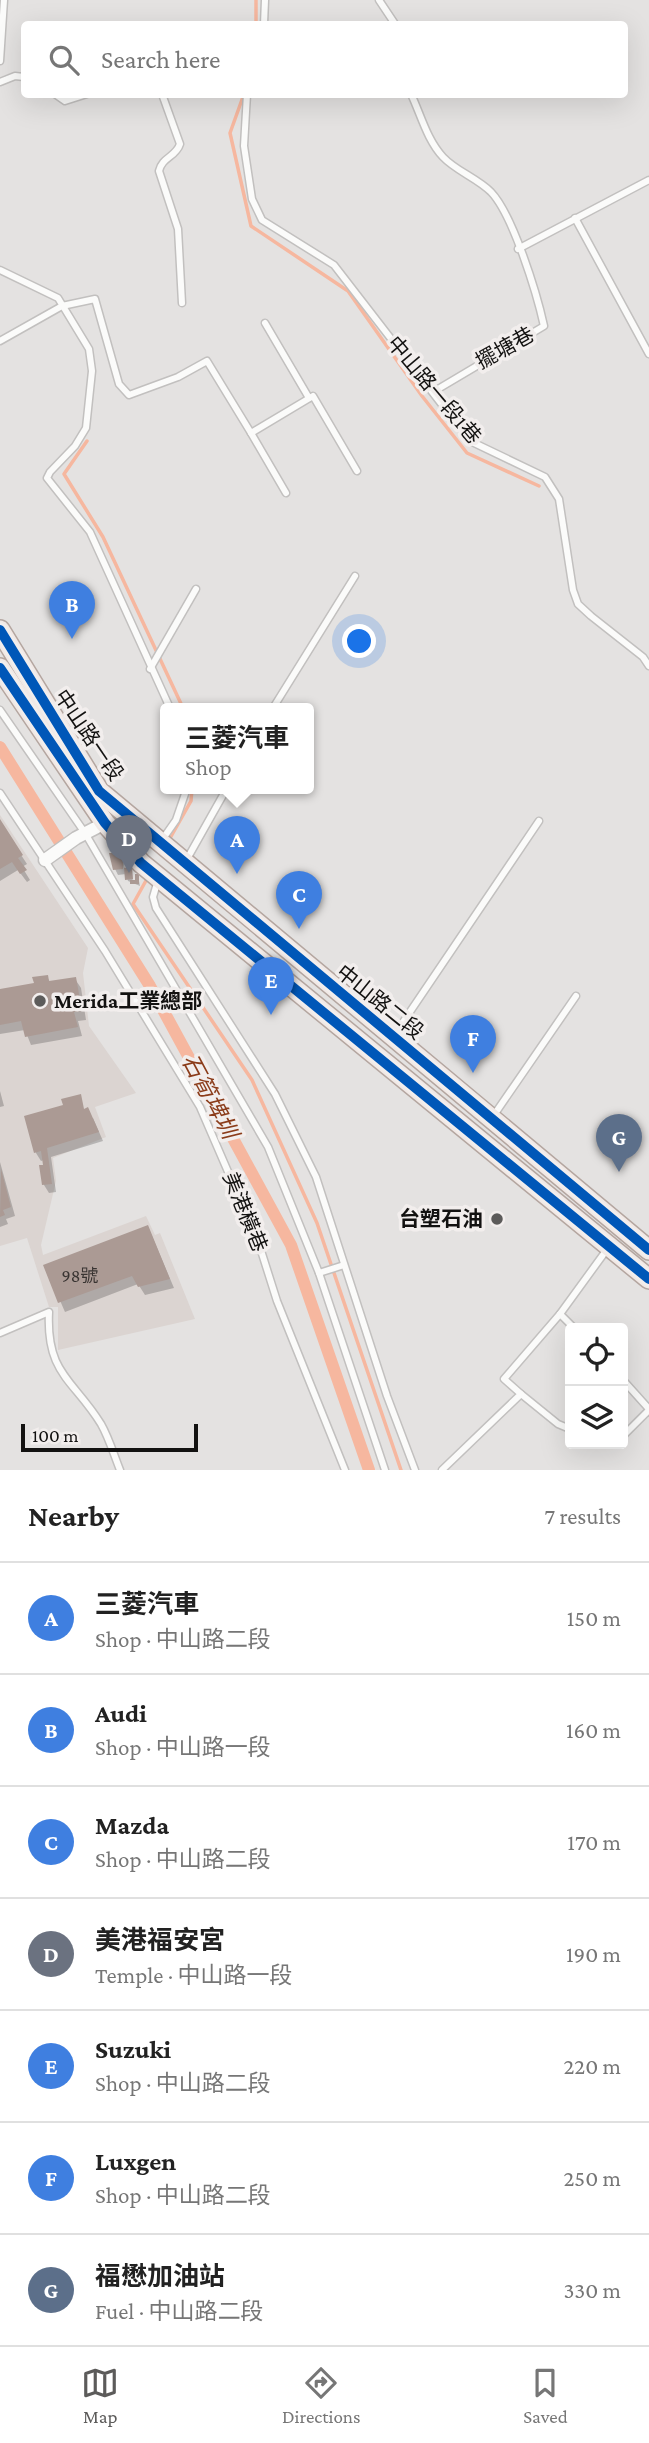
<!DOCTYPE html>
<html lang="en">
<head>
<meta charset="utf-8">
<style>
	body { margin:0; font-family:"Crimson Pro","Noto Sans TC",serif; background:#f6f6f6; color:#222 }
	.controls { position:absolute; right:21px; bottom:21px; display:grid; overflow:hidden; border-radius:7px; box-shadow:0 7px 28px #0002 }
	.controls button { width:63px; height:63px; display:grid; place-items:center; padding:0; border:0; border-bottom:2px solid #e0e0e0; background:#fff; color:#222; font:35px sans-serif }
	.scale { position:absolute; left:21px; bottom:18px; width:177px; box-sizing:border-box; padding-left:7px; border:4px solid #131211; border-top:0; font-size:19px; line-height:24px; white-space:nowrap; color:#131211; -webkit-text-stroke:5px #f2eeed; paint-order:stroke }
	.you { position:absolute; left:360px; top:642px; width:24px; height:24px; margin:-18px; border:5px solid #fff; border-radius:50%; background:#1a73e8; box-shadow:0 0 0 10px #1a73e833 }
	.badge { display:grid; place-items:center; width:46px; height:46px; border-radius:50%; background:#5c5b5a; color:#fff; font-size:23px; font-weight:700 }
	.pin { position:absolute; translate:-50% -58px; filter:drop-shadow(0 2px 4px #0008) }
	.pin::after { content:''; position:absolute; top:37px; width:24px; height:21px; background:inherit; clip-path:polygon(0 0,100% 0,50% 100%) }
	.popup { position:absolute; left:160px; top:703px; width:154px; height:91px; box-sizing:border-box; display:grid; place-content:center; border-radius:7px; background:#fff; filter:drop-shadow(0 2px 5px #0005); font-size:23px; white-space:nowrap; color:#767676 }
	.popup b { font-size:26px; color:#222 }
	.popup::after { content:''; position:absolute; left:50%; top:100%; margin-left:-14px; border:14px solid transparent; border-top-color:#fff }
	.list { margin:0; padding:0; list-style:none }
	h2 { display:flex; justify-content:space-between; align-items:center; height:91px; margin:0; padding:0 28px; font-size:30px }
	h2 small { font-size:23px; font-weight:400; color:#767676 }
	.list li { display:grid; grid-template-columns:46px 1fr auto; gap:21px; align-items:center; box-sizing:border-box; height:112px; padding:0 28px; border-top:2px solid #e0e0e0 }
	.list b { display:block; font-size:26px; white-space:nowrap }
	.list p { margin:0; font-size:23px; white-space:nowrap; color:#767676 }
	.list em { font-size:23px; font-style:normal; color:#767676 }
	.icon { flex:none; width:38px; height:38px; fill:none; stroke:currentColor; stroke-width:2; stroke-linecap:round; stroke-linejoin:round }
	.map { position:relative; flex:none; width:649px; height:1470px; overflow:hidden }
	.search { position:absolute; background:#fff; box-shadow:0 7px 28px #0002; left:21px; right:21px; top:21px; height:77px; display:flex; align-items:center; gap:18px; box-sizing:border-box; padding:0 24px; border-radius:7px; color:#767676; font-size:26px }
	.sheet { height:875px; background:#fff }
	nav { display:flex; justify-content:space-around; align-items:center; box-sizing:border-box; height:98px; border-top:2px solid #e0e0e0; background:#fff; font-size:19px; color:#767676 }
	nav a { display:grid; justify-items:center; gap:4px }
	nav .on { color:#5c5b5a }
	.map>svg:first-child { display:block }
	.built { fill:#dbd4d1 }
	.shadow { fill:#0003 }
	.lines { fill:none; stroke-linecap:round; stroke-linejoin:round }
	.stream { stroke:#f6b79f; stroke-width:3.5 }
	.canal { stroke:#f6b79f; stroke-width:12 }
	.building { fill:#ab9a94 }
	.service-casing { stroke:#c2c0bf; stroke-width:9 }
	.minor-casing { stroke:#c2c0bf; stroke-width:15 }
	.primary-casing { stroke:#b4a6a0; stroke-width:22 }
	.service { stroke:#fbfbfa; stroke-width:6 }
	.minor { stroke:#fbfbfa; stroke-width:12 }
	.primary { stroke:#f1e9e6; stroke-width:19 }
	.cycleway-casing { stroke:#f2eeed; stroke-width:15 }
	.cycleway { stroke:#0057b8; stroke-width:10 }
	.poi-dot { fill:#5c5b5a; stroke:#f2eeed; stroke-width:2.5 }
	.labels { text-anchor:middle; stroke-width:7; stroke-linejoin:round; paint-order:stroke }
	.number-label { font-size:18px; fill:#393432 }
	.street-label { font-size:21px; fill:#131211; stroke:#f2eeed }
	.poi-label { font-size:21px; font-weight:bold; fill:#131211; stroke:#f2eeed; text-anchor:start }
	.water-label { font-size:23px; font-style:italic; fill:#8b3c1a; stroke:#f2eeed }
</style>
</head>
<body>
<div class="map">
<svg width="649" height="1470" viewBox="0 0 649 1470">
	<rect width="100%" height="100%" fill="#e4e2e1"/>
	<path class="built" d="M0 815 88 948 83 973 89 1026 136 1093 95 1107 106 1137 53 1158 56 1181 41 1245 43 1255 146 1216 155 1235 160 1233 195 1319 58 1350V1307H49L27 1238 0 1246Z"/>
	<g class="shadow">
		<path d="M0 823 27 864 22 867 30 880 27 882 18 870 0 881Z"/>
		<path d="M122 855 125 869H131L133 882H137L138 876 140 886 128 881 126 874 118 875 115 869Z"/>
		<path d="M47 977 50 982 75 979 81 988 86 1020 78 1021 82 1036 31 1045 25 1030 0 1034V991L36 984Z"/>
		<path d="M0 1091 4 1106 0 1107Z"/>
		<path d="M80 1096 85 1118H93L103 1141 51 1157 56 1192 49 1193 44 1185V1160L41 1161 36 1153 26 1117 66 1106Z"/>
		<path d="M0 1162 15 1216 6 1219 8 1224 0 1227Z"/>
		<path d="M152 1236 174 1288 145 1295 138 1284 65 1312 45 1266Z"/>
	</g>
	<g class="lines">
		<g class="stream">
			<path d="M256 0V24"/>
			<path d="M244 94 230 133 251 226 348 291 422 396 467 453 539 486"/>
			<path d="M87 441 64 474 103 537 183 708"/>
			<path d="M169 840 191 801 192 788"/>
			<path d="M148 877 133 904 252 1080 317 1223 401 1470"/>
		</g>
		<path class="canal" d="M0 747 150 986 291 1245 369 1470"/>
	</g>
	<g class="building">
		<path d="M0 819 23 855 18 858 27 870 20 874 12 862 0 869Z"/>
		<path d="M109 853H123V869L113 870Z"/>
		<path d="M128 867H132L133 879 125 880 124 868Z"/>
		<path d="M135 874H139V884H130V880H135Z"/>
		<path d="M48 975 49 981 76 977 82 1011 74 1012 78 1027 25 1037 21 1021 0 1025V989L34 983 32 977Z"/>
		<path d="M81 1094 84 1109 88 1107 99 1132 47 1148 52 1184 42 1185 39 1165H43L41 1151 34 1153 24 1116 63 1105 61 1099Z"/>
		<path d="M1 1169 11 1207 3 1210 5 1215 0 1217Z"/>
		<path d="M148 1225 170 1279 138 1287 132 1276 58 1303 43 1265Z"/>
	</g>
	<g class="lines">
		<g class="service-casing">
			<g id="service">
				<path d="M379 0 395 24"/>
				<path d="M264 24 265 0"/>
				<path d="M0 61 4 0"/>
				<path d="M0 82 15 76 24 77"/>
				<path d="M55 94 65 101 87 94"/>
				<path d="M162 94 180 144C176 157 162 157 159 171L178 229 182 303"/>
				<path d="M247 94 244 146 252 199 262 220 334 265 470 441 545 477 559 499 573 590 578 604 591 616 643 657 649 666"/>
				<path d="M411 94C421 115 427 140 443 157 456 171 477 178 491 192 513 215 537 294 544 326L433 392"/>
				<path d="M575 218 649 354"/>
				<path d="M518 249 649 180"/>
				<path d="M0 270 58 298 89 349 92 371 86 428 75 446 50 472 47 478 90 532 170 708"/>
				<path d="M265 323 309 398"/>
				<path d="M0 341 62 306 95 299 119 384 129 395 178 377 207 361 251 433 313 396 357 471"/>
				<path d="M251 433 286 493"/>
				<path d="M150 669 196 589"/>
				<path d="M273 708 355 576"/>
				<path d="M0 710 85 833 268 1147 319 1273 385 1470"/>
				<path d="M0 793 105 951 200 1107 258 1241 277 1301 345 1470"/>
				<path d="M162 840 176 820 187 788"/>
				<path d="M187 859 227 788"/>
				<path d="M158 880 153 897 156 908 275 1094 316 1177 387 1396 415 1470"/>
				<path d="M395 1034 539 821"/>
				<path d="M494 1115 576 996"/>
				<path d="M319 1273 344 1265"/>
				<path d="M560 1314 574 1328"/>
				<path d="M0 1333 49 1312C46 1374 73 1379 101 1424 109 1438 114 1455 120 1470"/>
				<path d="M623 1380 649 1409"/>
				<path d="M521 1394 558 1424 570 1429"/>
				<path d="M623 1436 649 1410"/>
				<path d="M442 1470 521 1394 504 1379 560 1314 608 1248"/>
			</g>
		</g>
		<g class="minor-casing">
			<path id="minor" d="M45 860 76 838 105 823"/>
		</g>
		<g class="primary-casing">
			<g id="primary">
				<path d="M0 630 99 791 649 1250"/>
				<path d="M0 668 105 823 141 863 649 1279"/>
			</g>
		</g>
		<use href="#service" class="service"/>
		<use href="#minor" class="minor"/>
		<use href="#primary" class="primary"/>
		<g class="cycleway-casing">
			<g id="cycleway">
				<path d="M0 630 99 791 649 1250"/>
				<path d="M0 668 105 823 141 863 649 1279"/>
			</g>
		</g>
		<use href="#cycleway" class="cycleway"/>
	</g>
	<g class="poi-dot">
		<circle cx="40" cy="1001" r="7"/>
		<circle cx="497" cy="1219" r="7"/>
	</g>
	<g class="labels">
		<g class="number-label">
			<text x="80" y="1282">98號</text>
		</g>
		<g class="street-label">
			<text transform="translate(505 348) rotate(-29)" y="7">擺塘巷</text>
			<text transform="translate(434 390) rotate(50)" y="7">中山路一段1巷</text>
			<text transform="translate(89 735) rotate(56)" y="7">中山路一段</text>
			<text transform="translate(380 1002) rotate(39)" y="7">中山路二段</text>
			<text transform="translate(245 1212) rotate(68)" y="7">美港橫巷</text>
		</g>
		<g class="poi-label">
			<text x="54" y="1008">Merida工業總部</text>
			<text x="483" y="1226" text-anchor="end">台塑石油</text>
		</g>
		<g class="water-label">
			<text transform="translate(210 1096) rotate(62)" y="8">石筍埤圳</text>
		</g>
	</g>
</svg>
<div class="controls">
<button><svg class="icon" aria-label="locate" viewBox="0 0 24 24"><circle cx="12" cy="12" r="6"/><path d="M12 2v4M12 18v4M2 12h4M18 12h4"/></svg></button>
<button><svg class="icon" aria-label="layers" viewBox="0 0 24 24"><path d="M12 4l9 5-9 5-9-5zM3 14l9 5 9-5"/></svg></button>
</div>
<div class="scale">100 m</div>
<div class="you"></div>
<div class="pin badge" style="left:237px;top:874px;background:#3f7fe0">A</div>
<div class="popup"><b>三菱汽車</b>Shop</div>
<div class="pin badge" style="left:72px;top:639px;background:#3f7fe0">B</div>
<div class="pin badge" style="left:299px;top:929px;background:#3f7fe0">C</div>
<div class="pin badge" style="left:129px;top:873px;background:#6b7280">D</div>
<div class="pin badge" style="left:271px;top:1015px;background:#3f7fe0">E</div>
<div class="pin badge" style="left:473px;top:1073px;background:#3f7fe0">F</div>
<div class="pin badge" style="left:619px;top:1172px;background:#5c6f8a">G</div>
<div class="search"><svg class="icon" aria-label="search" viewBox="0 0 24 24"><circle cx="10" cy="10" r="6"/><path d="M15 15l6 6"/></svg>Search here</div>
</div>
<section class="sheet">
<h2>Nearby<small>7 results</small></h2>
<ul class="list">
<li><span class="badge" style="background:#3f7fe0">A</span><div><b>三菱汽車</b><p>Shop · 中山路二段</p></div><em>150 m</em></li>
<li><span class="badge" style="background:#3f7fe0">B</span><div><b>Audi</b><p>Shop · 中山路一段</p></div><em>160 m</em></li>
<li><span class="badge" style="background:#3f7fe0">C</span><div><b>Mazda</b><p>Shop · 中山路二段</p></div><em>170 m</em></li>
<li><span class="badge" style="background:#6b7280">D</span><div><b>美港福安宮</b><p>Temple · 中山路一段</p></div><em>190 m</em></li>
<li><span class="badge" style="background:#3f7fe0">E</span><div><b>Suzuki</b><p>Shop · 中山路二段</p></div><em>220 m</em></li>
<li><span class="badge" style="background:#3f7fe0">F</span><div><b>Luxgen</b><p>Shop · 中山路二段</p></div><em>250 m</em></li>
<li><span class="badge" style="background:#5c6f8a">G</span><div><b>福懋加油站</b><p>Fuel · 中山路二段</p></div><em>330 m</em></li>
</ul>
</section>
<nav>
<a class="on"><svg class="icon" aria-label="map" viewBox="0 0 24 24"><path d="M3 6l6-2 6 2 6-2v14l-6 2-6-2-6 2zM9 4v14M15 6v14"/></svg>Map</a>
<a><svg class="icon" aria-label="directions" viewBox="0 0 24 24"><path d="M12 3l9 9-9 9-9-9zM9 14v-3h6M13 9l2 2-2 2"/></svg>Directions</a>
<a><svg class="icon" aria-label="saved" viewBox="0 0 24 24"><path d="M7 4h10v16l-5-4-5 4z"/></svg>Saved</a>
</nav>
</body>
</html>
